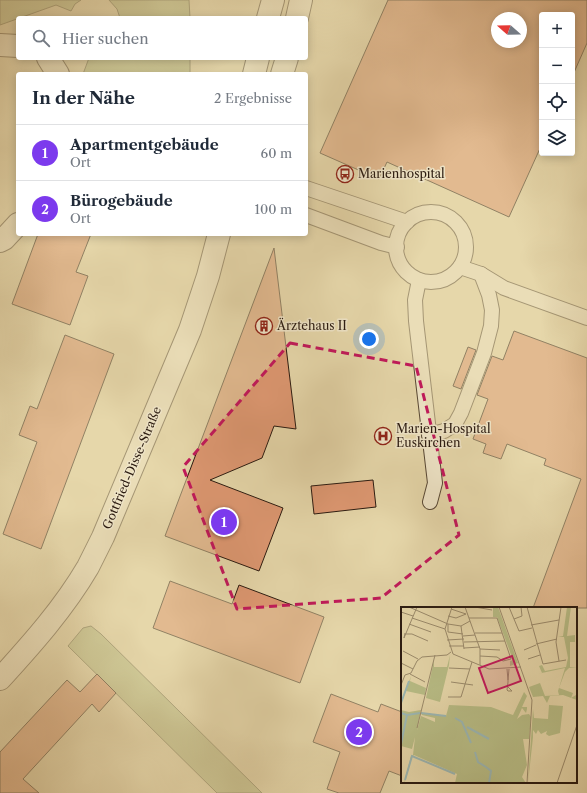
<!DOCTYPE html>
<html lang="de">
<head>
<meta charset="utf-8">
<style>
	body { margin:0; font-family:"Libre Caslon Text",serif; background:#f6f6f7; color:#1f2937 }
	.controls { position:absolute; right:12px; top:12px; display:grid; overflow:hidden; border-radius:4px; box-shadow:0 2px 10px #0003 }
	.controls button { width:36px; height:36px; display:grid; place-items:center; padding:0; border:0; border-bottom:1px solid #e0e1e3; background:#fff; color:#1f2937; font:20px sans-serif }
	.compass { position:absolute; left:491px; top:12px; width:36px; height:36px; border-radius:50%; background:#fff; box-shadow:0 2px 10px #0003; rotate:290deg }
	.you { position:absolute; left:369px; top:339px; width:14px; height:14px; margin:-10px; border:3px solid #fff; border-radius:50%; background:#1a73e8; box-shadow:0 0 0 6px #1a73e833 }
	.badge { display:grid; place-items:center; width:26px; height:26px; border-radius:50%; background:#7c3aed; color:#fff; font-size:13px; font-weight:700 }
	.pin { position:absolute; translate:-50% -50%; border:2px solid #fff; box-shadow:0 1px 4px #0006 }
	.list { margin:0; padding:0; list-style:none }
	h2 { display:flex; justify-content:space-between; align-items:center; height:52px; margin:0; padding:0 16px; font-size:17px }
	h2 small { font-size:13px; font-weight:400; color:#747a83 }
	.list li { display:grid; grid-template-columns:26px 1fr auto; gap:12px; align-items:center; box-sizing:border-box; height:56px; padding:0 16px; border-top:1px solid #e0e1e3 }
	.list b { display:block; font-size:15px; white-space:nowrap }
	.list p { margin:0; font-size:13px; white-space:nowrap; color:#747a83 }
	.list em { font-size:13px; font-style:normal; color:#747a83 }
	.icon { flex:none; width:22px; height:22px; fill:none; stroke:currentColor; stroke-width:2; stroke-linecap:round; stroke-linejoin:round }
	.map { position:relative; flex:none; width:587px; height:793px; overflow:hidden }
	.search { position:absolute; background:#fff; box-shadow:0 2px 10px #0003; left:16px; top:16px; width:292px; height:44px; display:flex; align-items:center; gap:10px; box-sizing:border-box; padding:0 14px; border-radius:4px; color:#747a83; font-size:15px }
	.panel { position:absolute; background:#fff; box-shadow:0 2px 10px #0003; left:16px; top:72px; width:292px; height:164px; border-radius:4px }
	.map>svg:first-child { display:block }
	.green { fill:#b8bd86; stroke:#716c4b }
	.building { fill:#de9872; stroke:#2a1a10; fill-rule:evenodd }
	.lines { fill:none; stroke-linecap:round; stroke-linejoin:round }
	.service-casing { stroke:#594936; stroke-width:16 }
	.minor-casing { stroke:#594936; stroke-width:24 }
	.service { stroke:#efe5c8; stroke-width:14 }
	.minor { stroke:#efe5c8; stroke-width:22 }
	.marked { fill:none; stroke:#c2185b; stroke-width:3; stroke-dasharray:8 5; stroke-linejoin:round }
	.labels { text-anchor:middle; stroke-width:3; stroke-linejoin:round; paint-order:stroke }
	.poi-label { font-size:12px; fill:#2a1a10; stroke:#efe5c8; text-anchor:start }
	.street-label { font-size:12px; fill:#2a1a10; stroke:#efe5c8 }
	.inset-river { fill:none; stroke:#9bb7b4; stroke-width:2 }
	.inset-road { fill:none; stroke:#9b8b6c; stroke-width:1 }
	.view { fill:#c2185b; fill-opacity:0.15; stroke:#c2185b; stroke-width:2 }
	.inset-edge { fill:none; stroke:#2a1a10; stroke-width:2 }
</style>
</head>
<body>
<div class="map">
<svg width="587" height="793" viewBox="0 0 587 793">
	<rect width="100%" height="100%" fill="#e6d7aa"/>
	<filter id="stains"><feTurbulence type="fractalNoise" baseFrequency=".005" numOctaves="4"/><feColorMatrix values="0 0 0 0 .2 0 0 0 0 .09 0 0 0 0 .02 0 0 0 .5 -.17"/></filter>
	<radialGradient id="worn" r=".72"><stop offset=".6" stop-color="#630" stop-opacity="0"/><stop offset="1" stop-color="#630" stop-opacity=".3"/></radialGradient>
	<g class="green">
		<path d="M0 0H81L75 4 71 11 56 5 0 25Z"/>
		<path d="M109 0H189L190 18H120L117 9Z"/>
		<path d="M89 58H190V74H83Z"/>
		<path d="M91 626 101 634 262 793H217L68 646 83 628Z"/>
	</g>
	<g class="building">
		<path d="M388 0H587V43L572 77V15H542V144L509 217 387 162 379 179 320 153ZM497 18H521V42H497Z"/>
		<path d="M38 234H91L76 272 88 276 70 325 12 304Z"/>
		<path d="M274 248 296 429 274 426 262 458 210 480 283 508 259 571 165 536Z"/>
		<path d="M514 331 587 358V608H533L581 479 544 465 546 459 507 444 501 459 483 453 486 444 473 439 488 399 477 395 492 356 503 360Z"/>
		<path d="M65 335 114 354 41 549 3 534 37 442 19 435 30 406 37 409Z"/>
		<path d="M468 347 476 350 461 389 453 386Z"/>
		<path d="M373 480 376 507 314 514 311 486Z"/>
		<path d="M170 581 232 604 239 585 324 617 300 683 153 628Z"/>
		<path d="M97 674 116 693 99 712 92 704 23 779 39 793H0V752L67 680 80 692Z"/>
		<path d="M331 694 378 712 381 704 402 712V776L389 771 380 793H339L327 789 340 752 313 742Z"/>
	</g>
	<g class="lines">
		<g class="service-casing">
			<g id="service">
				<path d="M306 188 407 222"/>
				<circle cx="431" cy="247" r="35"/>
				<path d="M306 215 381 243 397 247"/>
				<path d="M460 267 481 274 504 288 587 318"/>
				<path d="M419 280 415 300 416 321 435 483 430 502"/>
				<path d="M429 435 444 431 455 424 461 413 484 353 491 326 492 310 489 295 481 274"/>
			</g>
		</g>
		<g class="minor-casing">
			<g id="minor">
				<path d="M268 18 273 0"/>
				<path d="M297 18 301 0"/>
				<path d="M0 45 18 46"/>
				<path d="M48 58 58 74"/>
				<path d="M254 74 258 58"/>
				<path d="M282 74 287 58"/>
				<path d="M0 241 4 239 18 224"/>
				<path d="M0 679C32 644 64 608 88 567 93 557 98 547 103 537L190 330 208 276 219 234"/>
			</g>
		</g>
		<use href="#service" class="service"/>
		<use href="#minor" class="minor"/>
	</g>
	<path d="M0 0H587V793H0ZM290 343 416 366 459 535 381 598 237 609 183 467Z" fill="#e6d7aa" fill-opacity=".55" fill-rule="evenodd"/>
	<path class="marked" d="M290 343 416 366 459 535 381 598 237 609 183 467Z"/>
	<defs>
		<g id="bus-ring" transform="scale(0.9)"><circle r="9.5" fill="#efe5c8" stroke="#8f2418" stroke-width="1.5"/><path d="M-5-6H5V4H4V6H2V4H-2V6H-4V4H-5ZM-3.5-4V0h7V-4ZM-3.5 1.2v1.5H-2V1.2ZM2 1.2v1.5H3.5V1.2Z" fill="#8f2418"/></g>
		<g id="building-ring" transform="scale(0.9)"><circle r="9.5" fill="#efe5c8" stroke="#8f2418" stroke-width="1.5"/><path d="M-4-6H4V6H1V3H-1V6H-4ZM-2.5-4.3h1.7v1.8h-1.7ZM.8-4.3h1.7v1.8H.8ZM-2.5-1h1.7V.8h-1.7ZM.8-1h1.7V.8H.8Z" fill="#8f2418"/></g>
		<g id="hospital-ring" transform="scale(0.9)"><circle r="9.5" fill="#efe5c8" stroke="#8f2418" stroke-width="1.5"/><path d="M-5-5h3v3.5h4V-5h3V5h-3V1.5h-4V5h-3Z" fill="#8f2418"/></g>
	</defs>
	<g fill-rule="evenodd">
		<use href="#bus-ring" x="345" y="174"/>
		<use href="#building-ring" x="264" y="326"/>
		<use href="#hospital-ring" x="383" y="436"/>
	</g>
	<g class="labels">
		<g class="poi-label">
			<text x="358" y="178">Marienhospital</text>
			<text x="277" y="330">Ärztehaus II</text>
			<text x="396" y="433">Marien-Hospital<tspan x="396" dy="14">Euskirchen</tspan></text>
		</g>
		<g class="street-label">
			<text transform="translate(132 468) rotate(-67)" y="4">Gottfried-Disse-Straße</text>
		</g>
	</g>
	<g transform="translate(401 607)">
		<rect width="176" height="176" fill="#e6d7aa"/>
		<path d="M92 0H97L117 56 109 59V54L112 53 96 10H92ZM166 0H170L166 29 174 28V35H169V60H176L168 61 164 65 158 81 172 86 170 91 175 88 176 93 162 88 149 89 146 96 142 89 132 90 128 80 139 76 144 89 158 88 157 84 164 61 136 67 141 66 138 59 141 58 144 64 165 60 167 51 163 30H157L162 29ZM49 48 48 58 39 95 25 91 33 53V60H46ZM10 69 9 74 25 81 24 88 5 84 0 97ZM123 85 126 89 121 100H126V102L125 106 121 101 116 112 121 108 128 107 130 110 128 132H122L126 158 121 170 125 176H54L56 167 13 148 11 150 5 172 3 176 10 149 12 148 14 130 11 142 0 139V103L8 105 20 103 16 123 20 109 34 115V111L21 108 20 106 45 109 48 98 90 100 112 108ZM148 98 162 99 159 126 148 129 145 127 146 124 140 127 137 123 135 127 132 123V130L127 176 132 102 133 111 147 112Z" fill="#b8bd86"/>
		<path class="inset-river" d="M0 96 8 74M0 106 6 108 19 106M20 106 45 109M54 111 61 115 70 136M66 120 88 132M0 137 6 108M74 145 77 155 85 160M85 160 90 164 88 176M4 173 11 149 54 167"/>
		<path class="inset-road" d="M8 0 47 17 60 19M51 0 44 22 52 47 88 62 120 60M64 0 79 42V58M74 0 91 3M98 0 131 93 126 176M108 0 118 24 131 21M123 0H146M126 0 142 57 165 53M50 2 65 7M0 5 12 9M47 9 55 11 65 7M11 11 44 22M68 11H96L110 52 102 54 96 50 79 49M113 12 121 9 120 0M176 15V37M8 17 30 25M47 17V25L62 27M130 18 158 13M4 26 3 31 16 0M74 26H101M4 27H11L27 34M62 29 74 28M46 33 63 32M63 35 104 34M135 37 156 32M48 39H63M63 41 79 40M63 42 60 19 69 14M79 42 99 43M123 43 135 38M2 44 17 52M127 52 139 48M158 54 155 35 160 0M0 56 12 62M48 61 69 62M106 62 107 73 108 62M9 67 24 75M50 75 72 78M0 78 4 68 10 66 16 54 21 50 46 48 50 45M106 79 111 84H107L106 83 107 75V73M47 90H60L71 55M16 121 34 48M156 176 176 118"/>
		<path class="view" d="M111 49 120 74 87 86 78 61Z"/>
		<rect width="176" height="176" class="inset-edge"/>
	</g>
	<rect width="100%" height="100%" filter="url(#stains)"/>
	<rect width="100%" height="100%" fill="url(#worn)"/>
</svg>
<div class="controls">
<button>+</button>
<button>−</button>
<button><svg class="icon" aria-label="locate" viewBox="0 0 24 24"><circle cx="12" cy="12" r="6"/><path d="M12 2v4M12 18v4M2 12h4M18 12h4"/></svg></button>
<button><svg class="icon" aria-label="layers" viewBox="0 0 24 24"><path d="M12 4l9 5-9 5-9-5zM3 14l9 5 9-5"/></svg></button>
</div>
<svg class="compass" viewBox="-18 -18 36 36"><path d="M0-13l5 13h-10z" fill="#e53935"/><path d="M0 13l5-13h-10z" fill="#747a83"/></svg>
<div class="you"></div>
<div class="pin badge" style="left:224px;top:522px">1</div>
<div class="pin badge" style="left:359px;top:732px">2</div>
<div class="search"><svg class="icon" aria-label="search" viewBox="0 0 24 24"><circle cx="10" cy="10" r="6"/><path d="M15 15l6 6"/></svg>Hier suchen</div>
<section class="panel">
<h2>In der Nähe<small>2 Ergebnisse</small></h2>
<ul class="list">
<li><span class="badge">1</span><div><b>Apartmentgebäude</b><p>Ort</p></div><em>60 m</em></li>
<li><span class="badge">2</span><div><b>Bürogebäude</b><p>Ort</p></div><em>100 m</em></li>
</ul>
</section>
</div>
</body>
</html>
